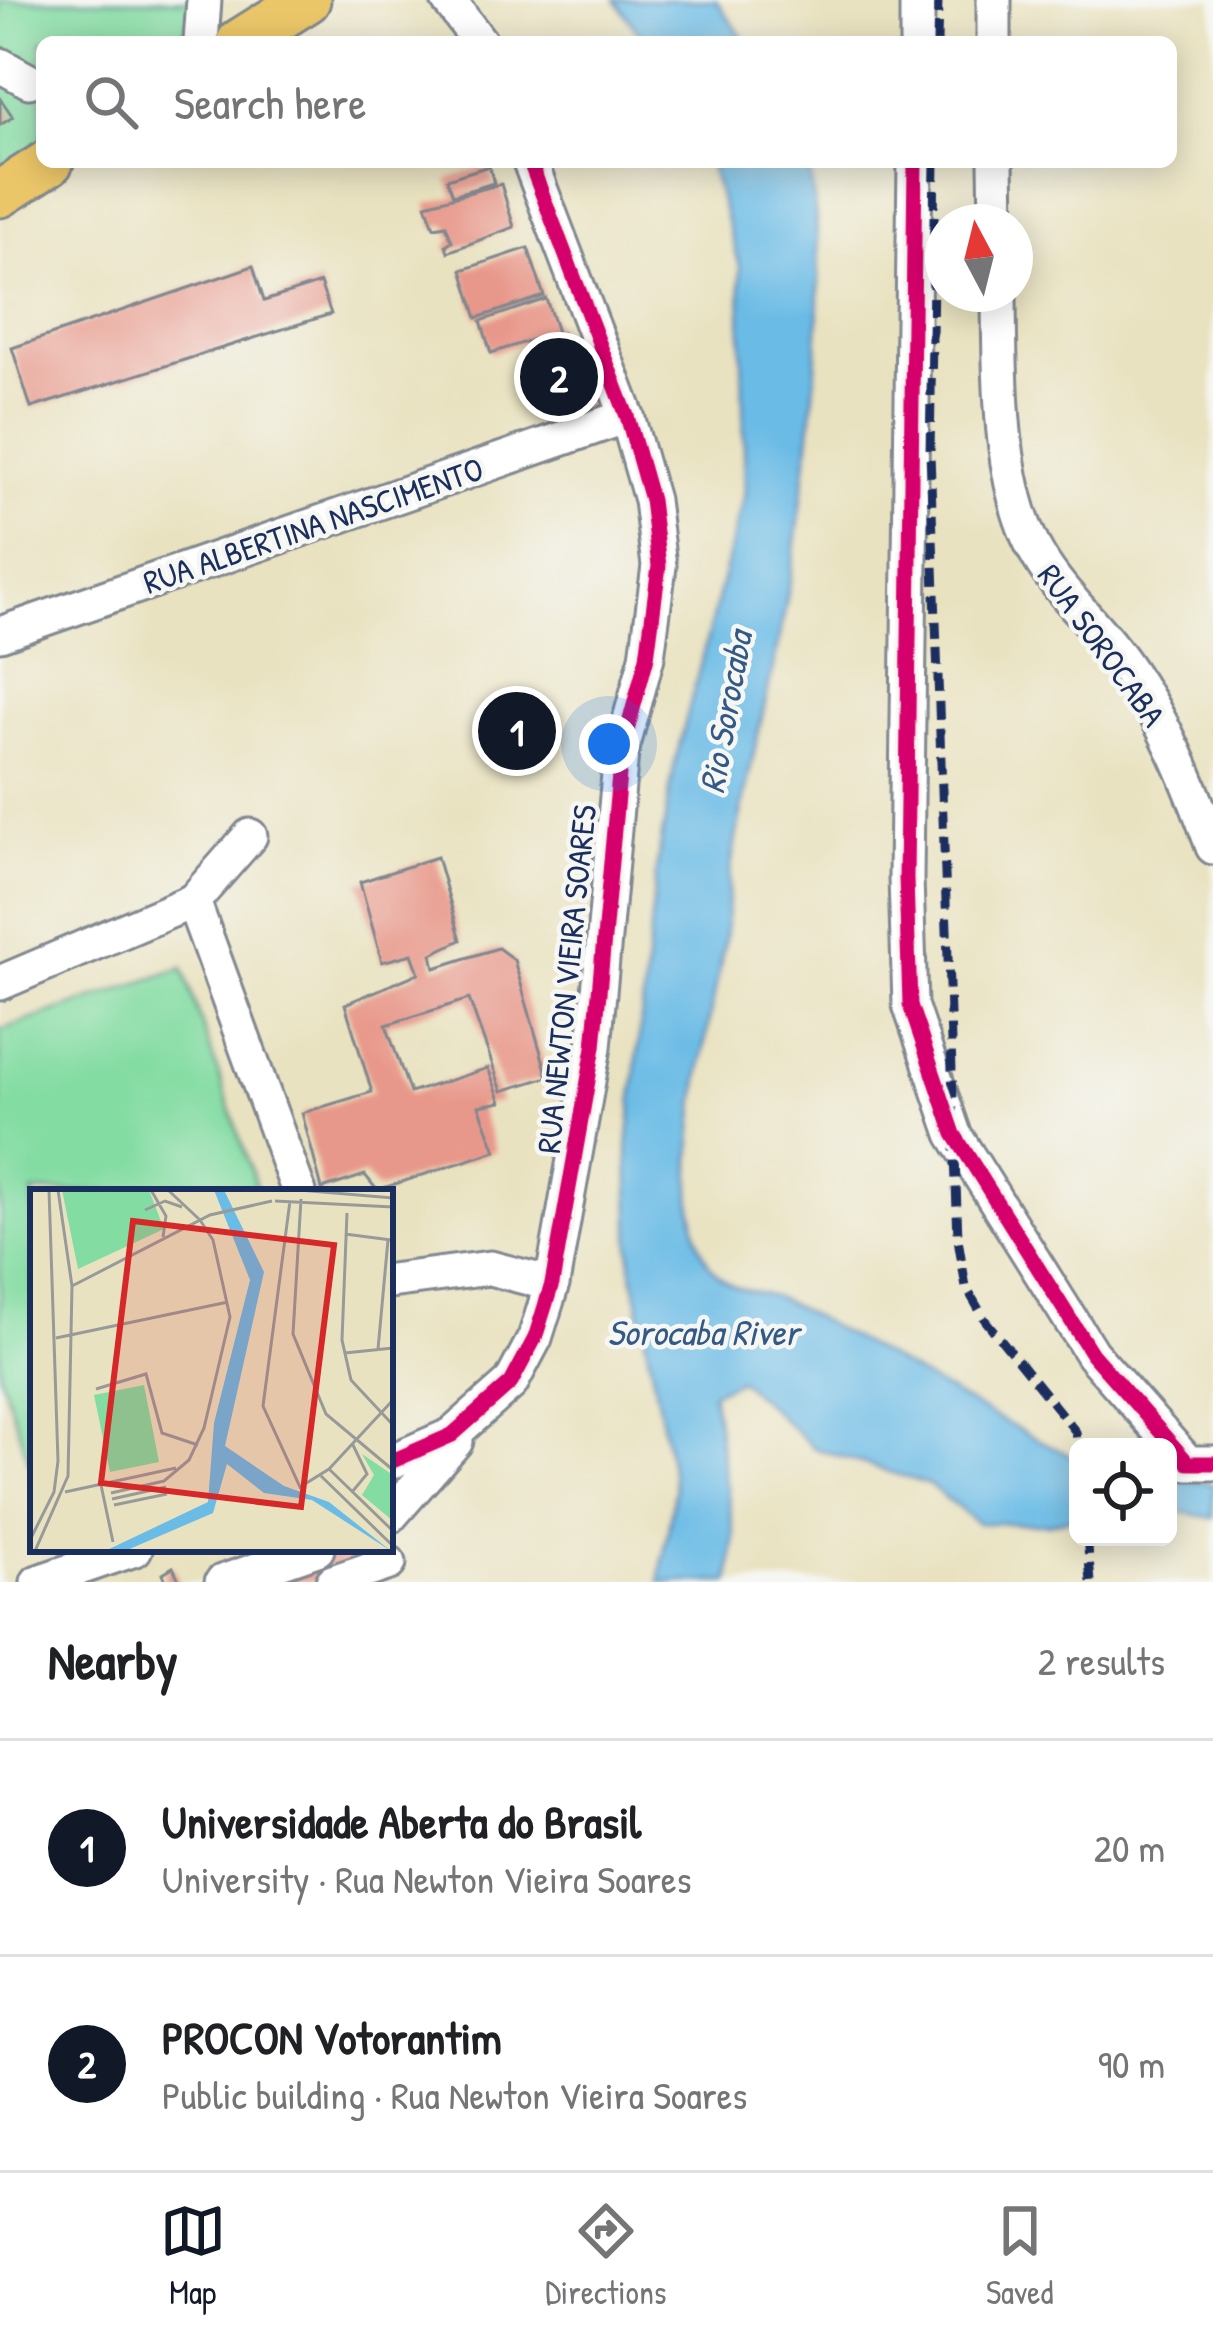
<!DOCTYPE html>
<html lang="en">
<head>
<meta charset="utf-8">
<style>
	body { margin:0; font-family:"Patrick Hand",sans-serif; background:#f2f2f2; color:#202124 }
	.controls { position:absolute; right:36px; bottom:36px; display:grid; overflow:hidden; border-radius:18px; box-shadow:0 6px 30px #0003 }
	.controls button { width:108px; height:108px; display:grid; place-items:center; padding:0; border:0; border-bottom:3px solid #e0e0e0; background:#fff; color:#202124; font:60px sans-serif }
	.compass { position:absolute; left:925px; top:204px; width:108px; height:108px; border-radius:50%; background:#fff; box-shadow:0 6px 30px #0003; rotate:353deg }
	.you { position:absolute; left:609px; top:744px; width:42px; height:42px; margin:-30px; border:9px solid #fff; border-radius:50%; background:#1a73e8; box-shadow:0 0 0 18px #1a73e833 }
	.badge { display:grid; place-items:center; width:78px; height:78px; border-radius:50%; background:#111827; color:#fff; font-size:39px; font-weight:700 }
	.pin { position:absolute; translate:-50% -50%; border:6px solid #fff; box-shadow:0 3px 12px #0006 }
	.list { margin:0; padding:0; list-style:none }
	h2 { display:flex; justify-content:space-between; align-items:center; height:156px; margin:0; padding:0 48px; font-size:51px }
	h2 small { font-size:39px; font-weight:400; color:#757577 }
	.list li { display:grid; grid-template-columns:78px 1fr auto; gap:36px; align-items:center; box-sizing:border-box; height:216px; padding:0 48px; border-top:3px solid #e0e0e0 }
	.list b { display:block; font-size:45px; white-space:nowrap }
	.list p { margin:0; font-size:39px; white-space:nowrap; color:#757577 }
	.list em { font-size:39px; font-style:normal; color:#757577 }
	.icon { flex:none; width:66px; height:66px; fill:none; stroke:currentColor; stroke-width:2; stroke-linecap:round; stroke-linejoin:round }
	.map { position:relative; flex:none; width:1213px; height:1582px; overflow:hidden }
	.search { position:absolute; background:#fff; box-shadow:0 6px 30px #0003; left:36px; right:36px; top:36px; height:132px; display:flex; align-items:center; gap:30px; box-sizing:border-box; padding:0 42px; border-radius:18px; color:#757577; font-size:45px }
	.sheet { height:588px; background:#fff }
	nav { display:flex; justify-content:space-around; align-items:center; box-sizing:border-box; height:168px; border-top:3px solid #e0e0e0; background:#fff; font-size:33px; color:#757577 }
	nav a { display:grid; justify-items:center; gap:6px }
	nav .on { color:#111827 }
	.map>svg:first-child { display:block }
	.green { fill:#83dca2; stroke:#4f8680; stroke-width:3 }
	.water { fill:#6abbe6; stroke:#4275a2; stroke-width:3 }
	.building { fill:#e8988a }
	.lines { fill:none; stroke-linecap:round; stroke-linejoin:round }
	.minor-casing { stroke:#82888f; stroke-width:39 }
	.major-casing { stroke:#82888f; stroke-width:51 }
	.minor { stroke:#fff; stroke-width:33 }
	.major { stroke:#ebc669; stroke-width:45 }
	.rail { stroke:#1b2f5e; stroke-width:9; stroke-dasharray:18 9; stroke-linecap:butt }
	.cycleway-casing { stroke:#f6f6f2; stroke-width:22 }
	.cycleway { stroke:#d6006c; stroke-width:15 }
	.labels { text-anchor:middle; stroke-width:9; stroke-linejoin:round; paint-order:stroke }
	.street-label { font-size:33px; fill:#1b2f5e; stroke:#f6f6f2 }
	.water-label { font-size:36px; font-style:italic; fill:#335987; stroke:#f6f6f2 }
	.inset-road { fill:none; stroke:#979a99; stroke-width:3 }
	.view { fill:#d62828; fill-opacity:0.15; stroke:#d62828; stroke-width:6 }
	.inset-edge { fill:none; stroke:#1b2f5e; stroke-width:6 }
</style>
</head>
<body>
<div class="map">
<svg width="1213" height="1582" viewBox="0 0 1213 1582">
	<rect width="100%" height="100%" fill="#f6f6f2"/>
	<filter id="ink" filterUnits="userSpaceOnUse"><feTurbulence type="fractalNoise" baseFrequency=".00833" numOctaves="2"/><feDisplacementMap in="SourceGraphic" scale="24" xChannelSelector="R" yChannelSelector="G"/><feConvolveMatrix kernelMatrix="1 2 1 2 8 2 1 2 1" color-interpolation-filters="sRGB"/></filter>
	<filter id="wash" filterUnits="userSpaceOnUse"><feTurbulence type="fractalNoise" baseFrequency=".004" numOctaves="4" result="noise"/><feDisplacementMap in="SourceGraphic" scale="48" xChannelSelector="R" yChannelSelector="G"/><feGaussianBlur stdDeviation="2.7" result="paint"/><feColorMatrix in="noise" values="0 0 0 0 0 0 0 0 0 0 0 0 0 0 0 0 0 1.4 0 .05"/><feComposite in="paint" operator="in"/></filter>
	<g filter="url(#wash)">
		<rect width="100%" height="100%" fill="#e9e2c0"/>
		<g class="green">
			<path d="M0 0H194L182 42H42V143L0 169Z"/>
			<path d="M183 968 258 1192H33V1473L0 1375V1030Z"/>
		</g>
		<g class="water">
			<path d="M615 0H716L746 42H646Z"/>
			<path d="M709 162H808C831 286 813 418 796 542 781 653 748 761 730 872 727 896 728 921 724 945 711 1017 661 1216 716 1273 735 1294 760 1288 782 1300 881 1351 976 1411 1078 1459V1516L1049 1524 977 1523 930 1485 814 1448 740 1380 712 1392 734 1534 730 1582H659L675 1489 631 1265 628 1147 656 871 675 762 745 492 740 266Z"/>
			<path d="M1168 1477 1213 1484V1518L1168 1510Z"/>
		</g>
		<g id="blocks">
			<g class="building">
				<path d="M0 98 13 117 0 125Z"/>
				<path d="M489 166 494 183 453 195 447 179Z"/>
				<path d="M501 184 514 227 448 252 446 245 452 241 446 225 434 227 426 204Z"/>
				<path d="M528 248 544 296 477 318 462 270Z"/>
				<path d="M253 266 264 301 320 283 331 314 31 408 12 348Z"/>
				<path d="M546 299 557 332 491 353 481 321Z"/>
				<path d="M562 333 587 412 556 421 530 343Z"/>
				<path d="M437 857 461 940 432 954 435 968 498 948 514 960 548 1077 502 1091 469 999 386 1025 410 1093 488 1068 501 1102 479 1106 496 1151 377 1190 365 1175 322 1189 302 1113 372 1092 345 1004 419 973 412 954 382 962 360 882Z"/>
				<path d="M308 1549H367L380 1582H212Z"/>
				<path d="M173 1567 180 1582H166L163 1573Z"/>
			</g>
		</g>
	</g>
	<g filter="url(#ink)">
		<use href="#blocks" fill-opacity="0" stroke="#82888f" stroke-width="3"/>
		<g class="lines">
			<g class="minor-casing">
				<g id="minor">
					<path d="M448 0 480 42"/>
					<path d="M994 0V42"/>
					<path d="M201 42 204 0"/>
					<path d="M917 42V0"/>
					<path d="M0 65 29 81"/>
					<path d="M915 162 906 878 910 1005 954 1134 1092 1354 1188 1463H1213"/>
					<path d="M996 162 997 222"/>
					<path d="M999 294C1000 371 997 489 1039 557 1062 596 1099 627 1125 665 1165 721 1190 783 1213 847"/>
					<path d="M0 634 627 416"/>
					<path d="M193 901 250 836"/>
					<path d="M0 983 193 901 299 1192"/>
					<path d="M390 1281 490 1268 552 1284"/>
					<path d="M390 1462 452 1435 511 1383 535 1338 552 1284 594 1047 621 753 647 657 659 566 651 500 627 416 530 162"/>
					<path d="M390 1516 456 1441"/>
					<path d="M38 1582 135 1549"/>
					<path d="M222 1582 317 1549"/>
					<path d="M333 1582 389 1563"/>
				</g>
			</g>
			<g class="major-casing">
				<g id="major">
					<path d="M240 42 307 0"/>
					<path d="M0 194 50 162"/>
				</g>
			</g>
			<use href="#minor" class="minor"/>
			<use href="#major" class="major"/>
			<g class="rail">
				<path d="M937 42 938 0"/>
				<path d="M935 162 930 453 958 1239 966 1287 985 1320 1076 1432 1078 1452"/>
				<path d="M1087 1537 1091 1582"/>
			</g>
			<g class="cycleway-casing">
				<g id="cycleway">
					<path d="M915 162 906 878 910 1005 954 1134 1092 1354 1188 1463H1213"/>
					<path d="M390 1462 452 1435 511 1383 535 1338 552 1284 594 1047 621 753 647 657 659 566 651 500 627 416 530 162"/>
				</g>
			</g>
			<use href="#cycleway" class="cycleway"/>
		</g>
	</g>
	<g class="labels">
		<g class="street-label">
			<text transform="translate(313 525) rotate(-19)" y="12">RUA ALBERTINA NASCIMENTO</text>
			<text transform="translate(1102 645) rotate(54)" y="12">RUA SOROCABA</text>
			<text transform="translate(566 979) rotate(-84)" y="12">RUA NEWTON VIEIRA SOARES</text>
		</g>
		<g class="water-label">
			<text transform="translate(725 712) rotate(-80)" y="13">Rio Sorocaba</text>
			<text x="703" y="1345">Sorocaba River</text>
		</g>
	</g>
	<g transform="translate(30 1189)">
		<rect width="363" height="363" fill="#e9e2c0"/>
		<path d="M32 1H119L134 40 48 80ZM114 196 129 273 80 283 64 206ZM332 265 363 286V332L332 306 344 286Z" fill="#83dca2"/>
		<path d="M184 1H194L234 83 195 257 254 297 299 313 361 362 282 311 234 304 197 275 183 324 95 362H75L178 313 184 234 220 91Z" fill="#6abbe6"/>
		<path class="inset-road" d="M121 1 136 27 133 48M138 1 170 31M269 1 363 9M271 10 263 145 296 225 363 281M245 12 363 18M260 12 233 217 270 298 299 280 363 211M115 21 135 12 152 18M317 24 312 151 321 191 363 236M315 45 361 51M42 97 180 26 242 12M26 149 198 113M348 160 358 51M315 164 363 159M66 200 116 185 132 244 168 256M299 280 363 342M291 287 362 356M71 296 83 353M35 303 146 279M322 303 337 285 323 256M81 304 134 292 159 271 174 239 200 128 183 51 170 31M82 310 136 298M84 316 137 305M0 351 24 303 28 272 19 1M5 362 38 287 42 97 28 1"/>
		<path class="view" d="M103 32 304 56 271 318 71 294Z"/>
		<rect width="363" height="363" class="inset-edge"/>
	</g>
</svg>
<div class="controls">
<button><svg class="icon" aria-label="locate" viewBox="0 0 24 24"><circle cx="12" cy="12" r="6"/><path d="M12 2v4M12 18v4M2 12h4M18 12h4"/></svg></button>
</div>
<svg class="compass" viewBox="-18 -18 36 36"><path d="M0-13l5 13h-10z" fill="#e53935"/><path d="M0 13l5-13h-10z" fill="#757577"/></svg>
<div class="you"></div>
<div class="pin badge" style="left:517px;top:731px">1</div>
<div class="pin badge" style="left:559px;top:377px">2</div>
<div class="search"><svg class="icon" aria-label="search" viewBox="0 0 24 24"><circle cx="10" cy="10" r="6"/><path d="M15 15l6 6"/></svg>Search here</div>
</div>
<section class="sheet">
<h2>Nearby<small>2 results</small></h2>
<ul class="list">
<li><span class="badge">1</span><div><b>Universidade Aberta do Brasil</b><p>University · Rua Newton Vieira Soares</p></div><em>20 m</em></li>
<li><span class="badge">2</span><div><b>PROCON Votorantim</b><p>Public building · Rua Newton Vieira Soares</p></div><em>90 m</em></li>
</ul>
</section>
<nav>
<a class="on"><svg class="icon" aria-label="map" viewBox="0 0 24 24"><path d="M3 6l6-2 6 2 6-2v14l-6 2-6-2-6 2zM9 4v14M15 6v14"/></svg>Map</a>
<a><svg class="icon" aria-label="directions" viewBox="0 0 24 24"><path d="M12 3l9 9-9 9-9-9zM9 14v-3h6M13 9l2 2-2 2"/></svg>Directions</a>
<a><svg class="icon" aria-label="saved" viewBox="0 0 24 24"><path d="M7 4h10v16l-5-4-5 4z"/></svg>Saved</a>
</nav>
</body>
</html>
